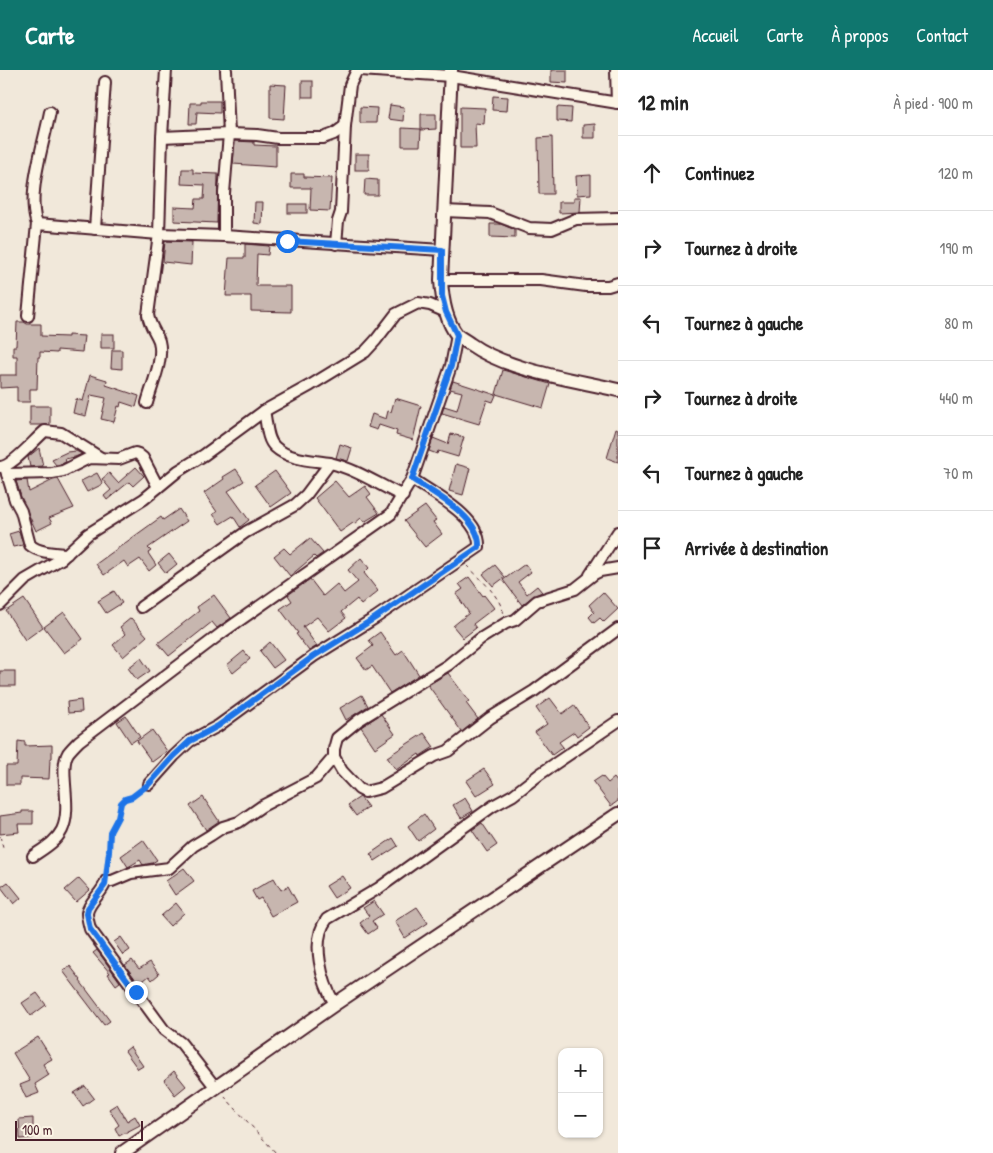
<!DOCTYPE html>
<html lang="fr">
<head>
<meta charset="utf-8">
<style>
	body { margin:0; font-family:"Patrick Hand",sans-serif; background:#f2f2f2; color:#222 }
	.controls { position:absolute; right:15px; bottom:15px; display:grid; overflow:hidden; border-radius:10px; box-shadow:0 1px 4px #0004 }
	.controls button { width:45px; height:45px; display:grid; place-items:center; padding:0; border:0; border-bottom:1px solid #e0e0e0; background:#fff; color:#222; font:25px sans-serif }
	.scale { position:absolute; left:15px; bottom:12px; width:128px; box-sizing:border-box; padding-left:5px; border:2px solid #4a1f2b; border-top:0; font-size:14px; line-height:18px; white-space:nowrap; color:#4a1f2b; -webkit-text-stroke:4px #fcf5e5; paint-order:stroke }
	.stop { position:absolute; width:15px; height:15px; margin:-11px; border:4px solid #1a73e8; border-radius:50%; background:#fff }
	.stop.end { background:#1a73e8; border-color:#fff; box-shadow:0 1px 5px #0008 }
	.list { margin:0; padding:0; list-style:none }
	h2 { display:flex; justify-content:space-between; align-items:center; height:65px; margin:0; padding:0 20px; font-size:21px }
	h2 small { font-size:16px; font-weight:400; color:#767676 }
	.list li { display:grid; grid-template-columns:32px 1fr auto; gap:15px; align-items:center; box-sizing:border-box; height:75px; padding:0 20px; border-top:1px solid #e0e0e0 }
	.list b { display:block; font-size:19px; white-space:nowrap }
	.list em { font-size:16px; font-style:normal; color:#767676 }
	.icon { flex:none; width:28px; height:28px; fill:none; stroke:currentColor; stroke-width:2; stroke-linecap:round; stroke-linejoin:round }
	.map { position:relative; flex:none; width:618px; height:1083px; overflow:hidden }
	header { display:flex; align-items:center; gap:30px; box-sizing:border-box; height:70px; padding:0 25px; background:#0f766e; color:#fff }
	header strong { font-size:24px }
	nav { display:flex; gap:28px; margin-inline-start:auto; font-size:18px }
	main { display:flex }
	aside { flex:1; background:#fff }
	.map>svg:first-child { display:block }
	.building { fill:#c7b6af; stroke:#4a1f2b }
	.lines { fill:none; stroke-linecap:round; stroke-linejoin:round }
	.minor-casing { stroke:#4a1f2b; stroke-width:14 }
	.tertiary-casing { stroke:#4a1f2b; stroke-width:16 }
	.path { stroke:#4a1f2b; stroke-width:1; stroke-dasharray:4 4; stroke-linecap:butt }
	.minor { stroke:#fcf5e5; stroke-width:10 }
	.tertiary { stroke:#fcf5e5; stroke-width:12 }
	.route { stroke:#1a73e8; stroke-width:6 }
</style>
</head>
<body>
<header>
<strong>Carte</strong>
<nav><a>Accueil</a><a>Carte</a><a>À propos</a><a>Contact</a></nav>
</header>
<main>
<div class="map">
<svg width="618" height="1083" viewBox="0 0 618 1083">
	<rect width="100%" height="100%" fill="#f1e8da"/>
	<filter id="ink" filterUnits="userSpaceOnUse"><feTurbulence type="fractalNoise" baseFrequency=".02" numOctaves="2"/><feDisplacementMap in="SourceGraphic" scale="10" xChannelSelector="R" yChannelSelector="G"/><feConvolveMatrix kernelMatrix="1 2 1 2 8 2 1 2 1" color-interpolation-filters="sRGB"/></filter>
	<g filter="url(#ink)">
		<g class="building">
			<path d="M551 0H567V13L551 12Z"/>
			<rect x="302" y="11" width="11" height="16"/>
			<path d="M270 14 286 15 284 49 270 48Z"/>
			<path d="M493 26 508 27 507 41 492 40Z"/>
			<path d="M201 31H220V43L197 42 196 54H189L190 33H201Z"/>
			<path d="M390 35 404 37 403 51 388 49Z"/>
			<path d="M360 37 377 38 376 53H360Z"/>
			<path d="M460 37 485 38 484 54 475 53 476 78H460Z"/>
			<path d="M557 37 572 38 571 52 557 51Z"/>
			<path d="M421 44H436V59L421 60Z"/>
			<path d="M595 54V68H583V55Z"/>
			<path d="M402 58 421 59 420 76H402Z"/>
			<path d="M552 67 553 124H539L538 68Z"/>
			<path d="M235 71 254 72V75L276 76V97L233 94Z"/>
			<rect x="355" y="84" width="14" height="16"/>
			<path d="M182 99H193V103L218 104 217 153 174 151V137L195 138 196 129H204L205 115 181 114Z"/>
			<path d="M291 104H304V107L332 108 330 141 310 140 311 118H291Z"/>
			<path d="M591 105V124L577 125 576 106Z"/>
			<path d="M365 109 378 110V125H364Z"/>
			<path d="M574 127H581L580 142 559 143V132H574Z"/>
			<path d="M255 132H263L262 154 254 153Z"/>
			<rect x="288" y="134" width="19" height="9"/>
			<path d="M490 154H501L515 160V168L490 167Z"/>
			<path d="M165 171 192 172 191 195 163 192Z"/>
			<path d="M245 174 269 176 268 185 257 184 256 216H291V242L251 241V226H226L229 188H245Z"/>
			<path d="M17 252H24L27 254H41V266L68 267V265L84 266 82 282 57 280V283L40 282V287H38L37 319H30V332H17V317L0 318V305H17V286H13V276H16Z"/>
			<rect x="101" y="264" width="13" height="14"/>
			<path d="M112 280H122V299L111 298Z"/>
			<path d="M503 300 550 314 543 338 496 324Z"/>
			<path d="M90 305 107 310 106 315 139 326 136 337 121 332 120 337 118 336 114 352 101 349 106 328 91 325 86 346 73 343 76 329 83 331Z"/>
			<path d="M453 311 496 325 493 332 487 330 479 354 442 343 444 336 457 340 462 322 450 319Z"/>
			<path d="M395 328 421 336 413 370 396 365 397 361 379 355 377 360 368 357 372 344 386 349 388 341 391 342Z"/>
			<rect x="30" y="336" width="20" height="19"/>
			<path d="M616 358 618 359V392L607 388Z"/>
			<path d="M451 364 464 367 458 387 438 381 437 384 429 381 433 368 448 374Z"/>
			<path d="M340 374 352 378 348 391 336 388Z"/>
			<path d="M39 378 43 396 30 397 28 387Z"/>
			<path d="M76 381 82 384 75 387 65 389 66 392 61 394 56 395 52 390V389L67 382Z"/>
			<path d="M456 394 470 398 463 425 449 421Z"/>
			<path d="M136 397 144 406 133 416 129 412 107 430 104 426 111 420 102 409 109 403 118 413Z"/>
			<path d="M236 399 244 411 228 421 249 450 240 457 233 446 220 454 213 444 217 442 204 423 224 409 223 407Z"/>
			<path d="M275 401 291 423 271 437 255 415Z"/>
			<path d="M97 403 103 414 87 422 81 411Z"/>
			<path d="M58 409 74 438 49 448 52 453 36 461 21 427 16 411 27 410 29 422 53 410Z"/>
			<path d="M335 411 349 427 365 416 371 424 367 427 379 443 364 452 361 448 354 454 353 453 340 462 315 428Z"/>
			<path d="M425 436 436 450 433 452 442 464 425 477 404 451Z"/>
			<path d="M179 439 187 451 148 478 151 481 148 483 156 495 149 501 140 489 128 497 124 491 104 505 96 494 161 447 163 450Z"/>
			<path d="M19 461 23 475 13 477 9 464Z"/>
			<path d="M310 468 323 483 316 488 314 486 290 506 274 486 284 478 290 484Z"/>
			<path d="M169 484 177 494 166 503 158 493Z"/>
			<path d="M361 488 369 498 364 503 378 521 361 535 357 529 341 542 346 548 329 561 317 547 303 557 317 576 309 581 296 564 298 563 280 539 292 531 288 525 310 509 323 526 337 514 344 523 358 512 348 500Z"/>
			<path d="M525 494 531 502 518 512 527 524 537 516 542 522 533 526 522 535 503 510Z"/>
			<path d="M495 495 505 507 493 516 483 504Z"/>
			<path d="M469 507 483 526 484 525 494 538 473 554 476 558 463 568 453 556 469 543 456 524 463 519 459 514Z"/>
			<path d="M114 521 122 533 106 543 98 531Z"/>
			<path d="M603 522 618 539 604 552 600 548 594 553 589 547 594 542 589 535Z"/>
			<path d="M214 525 231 548 217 558 212 552 169 586 158 573 199 541 197 537Z"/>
			<path d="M24 529 43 557 25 570 6 541Z"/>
			<path d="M64 542 83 569 64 583 44 557Z"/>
			<path d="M131 548 147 566 123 587 113 575 125 564 120 557Z"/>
			<path d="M380 562 396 585 403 580 419 605 390 623 372 596 366 600 357 588 373 576 369 570Z"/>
			<path d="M270 572 284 590 273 598 260 581Z"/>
			<path d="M244 581 250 589 233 603 227 595Z"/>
			<path d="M141 588 150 601 137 610 128 598Z"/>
			<rect x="0" y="601" width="15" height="15"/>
			<path d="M448 603 469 631 466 633 478 649 462 662 428 615Z"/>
			<path d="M362 625 368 636 346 650 340 638Z"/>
			<path d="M550 628 562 644 574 635 589 657 577 666 574 662 559 672 563 677 552 685 535 662 547 654 536 638Z"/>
			<path d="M81 630 82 642 68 643 67 632Z"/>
			<path d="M381 644 395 664 375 678 361 657Z"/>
			<path d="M126 646 140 667 131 673 117 652Z"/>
			<path d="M152 660 167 681 152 692 137 671Z"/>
			<path d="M424 663 434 677 420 686 419 684 396 700 387 687Z"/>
			<path d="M18 671 25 672V676L52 675V688L50 689 49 709 20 708V715H6V696H17Z"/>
			<path d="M484 699 495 714 476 726 466 711Z"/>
			<path d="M602 706 608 713 614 708 618 713V731L611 736 593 712Z"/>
			<path d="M203 727 219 751 206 760 190 736Z"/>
			<path d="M360 727 368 737 356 746 348 735Z"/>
			<path d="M465 728 473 741 461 748 453 735Z"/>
			<path d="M22 741H33V754H18L19 762 0 764V746L22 743Z"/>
			<path d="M424 744 434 759 418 771 408 756Z"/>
			<path d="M482 753 497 775 487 782 472 760Z"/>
			<path d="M393 768 398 776 375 791 370 784Z"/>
			<path d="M143 770 157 790 152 793 143 795 140 790 128 797 121 786Z"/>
			<path d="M184 798 194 811 175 825 166 811Z"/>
			<path d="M342 806 350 818 334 828 326 816Z"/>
			<path d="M79 808 90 820 76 832 65 820Z"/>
			<path d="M274 808 281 820 288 816 297 832 271 846 261 828 257 830 252 821Z"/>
			<path d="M8 812 21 828 14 834 1 817Z"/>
			<path d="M374 831 383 844 372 851 377 858 368 864 360 853 369 846 363 838Z"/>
			<path d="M176 833 184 843 170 856 161 846Z"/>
			<path d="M417 837 428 853 405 868 395 851Z"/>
			<path d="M121 867 130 880 123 885 114 872Z"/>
			<path d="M97 880 120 912 116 915 108 904 110 903 93 883Z"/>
			<path d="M132 890 139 899 150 892 159 904 152 910 149 906 139 914 125 895Z"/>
			<path d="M70 896 81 910 80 911 110 951 104 955 63 901Z"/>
			<path d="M37 923 46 935 31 946 22 933Z"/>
			<path d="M38 967 52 989 43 994 49 1005 35 1014 39 1023 26 1028 20 1015 30 1011 13 983Z"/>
			<path d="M130 977 143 996 138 999 125 981Z"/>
			<path d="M174 1001 186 1016 175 1025 164 1010Z"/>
			<path d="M85 1016 94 1028 83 1036 74 1023Z"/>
			<path d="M117 1034 127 1051 135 1046 140 1055 119 1066 115 1058 119 1055 109 1039Z"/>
			<path d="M33 1048V1068L20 1069 19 1049Z"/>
		</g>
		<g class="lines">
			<g class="minor-casing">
				<g id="minor">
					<path d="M360 0 451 6 618 33"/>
					<path d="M616 0 617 33"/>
					<path d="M162 67 229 64 257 65 278 68H323L334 64 345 56"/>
					<path d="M444 141 490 143 529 158 552 159 576 149 618 148"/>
					<path d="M37 154C26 125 44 73 50 42"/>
					<path d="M95 159 105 12"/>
					<path d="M224 166V123L229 64 226 0"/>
					<path d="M336 174 338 151 341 142 345 56 350 15 357 0"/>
					<path d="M441 210H541L586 216H608L618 213"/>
					<path d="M28 246 37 154 159 164 224 166 442 180"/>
					<path d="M147 333C152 314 164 290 159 271 156 262 150 257 148 245L159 164 162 67 166 0"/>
					<path d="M264 341C267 352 266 369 275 377 289 390 312 390 330 393 356 399 379 415 403 426"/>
					<path d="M0 397C12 397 34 370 45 361L61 363 101 388"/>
					<path d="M5 397 7 404 52 403 63 401 89 388 119 389 135 383 138 384 143 388 158 417"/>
					<path d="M7 404 15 430 21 441 30 475C39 483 55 483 67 484"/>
					<path d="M590 505 618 462"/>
					<path d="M0 535 25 510 61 489 88 464 144 429 178 401 204 385 264 341 311 315 365 282 376 270 396 244 418 233 430 235 446 242"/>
					<path d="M141 537 246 462 295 435 306 425 330 393"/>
					<path d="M334 687 342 701 359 719 365 722 381 718 434 686 448 681 490 648 534 621 618 559"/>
					<path d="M149 714 174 686 190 671 218 656 314 586 375 548 479 477C481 447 433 424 412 409"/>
					<path d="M33 786C43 779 56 772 62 760 73 737 58 700 68 683 71 679 75 675 79 671L223 562 391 444 412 409 451 296 457 265"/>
					<path d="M335 934C322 913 310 870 327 849L379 818 493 736 513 725 540 704 618 651"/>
					<path d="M216 1018 181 973 164 960 90 859C89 854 87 848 87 843 89 831 103 823 106 811H112L131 803 169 798 193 776 211 765 223 757 239 752 262 736 316 708 334 687V679L337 668 359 650 448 595 480 569 506 553 515 550 537 531 575 519 594 504 600 501 618 498"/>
				</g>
			</g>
			<g class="tertiary-casing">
				<g id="tertiary">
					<path d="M451 0 441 210C442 227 446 251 457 265 460 268 466 271 470 274 508 301 572 309 618 320"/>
					<path d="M122 1083 335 934 618 744"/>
				</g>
			</g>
			<g class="path">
				<path d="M467 496C481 509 499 525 504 544"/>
				<path d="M0 766 3 778"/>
				<path d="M107 800 110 762 118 747 121 733 142 720"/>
				<path d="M224 1026 276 1083"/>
			</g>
			<use href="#minor" class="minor"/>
			<use href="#tertiary" class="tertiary"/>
		</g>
	</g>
	<g class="lines" filter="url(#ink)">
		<path class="route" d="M136 922 90 859 87 844 88 838 105 815 109 782 110 762 118 747 121 733 125 729 132 727 149 714 174 686 190 671 218 656 314 586 375 548 479 477C481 447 433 423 412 409L451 296 457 265 446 242 442 226V180L287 171"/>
	</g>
</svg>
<div class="controls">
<button>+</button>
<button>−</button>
</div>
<div class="scale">100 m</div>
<div class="stop" style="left:287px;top:171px"></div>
<div class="stop end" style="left:136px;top:922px"></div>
</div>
<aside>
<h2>12 min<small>À pied · 900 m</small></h2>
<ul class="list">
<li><svg class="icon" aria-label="ahead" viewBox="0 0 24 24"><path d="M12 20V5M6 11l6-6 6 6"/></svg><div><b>Continuez</b></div><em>120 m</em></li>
<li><svg class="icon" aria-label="right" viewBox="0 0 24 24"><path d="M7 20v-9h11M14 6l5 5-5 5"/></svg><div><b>Tournez à droite</b></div><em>190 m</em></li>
<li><svg class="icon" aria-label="left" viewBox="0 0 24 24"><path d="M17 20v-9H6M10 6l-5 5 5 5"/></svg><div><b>Tournez à gauche</b></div><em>80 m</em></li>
<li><svg class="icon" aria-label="right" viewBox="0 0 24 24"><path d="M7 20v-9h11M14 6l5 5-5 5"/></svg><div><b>Tournez à droite</b></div><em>440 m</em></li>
<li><svg class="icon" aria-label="left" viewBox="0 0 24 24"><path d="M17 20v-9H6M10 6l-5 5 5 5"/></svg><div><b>Tournez à gauche</b></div><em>70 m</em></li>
<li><svg class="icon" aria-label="arrive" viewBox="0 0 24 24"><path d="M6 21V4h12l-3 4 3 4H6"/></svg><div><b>Arrivée à destination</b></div></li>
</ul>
</aside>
</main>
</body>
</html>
